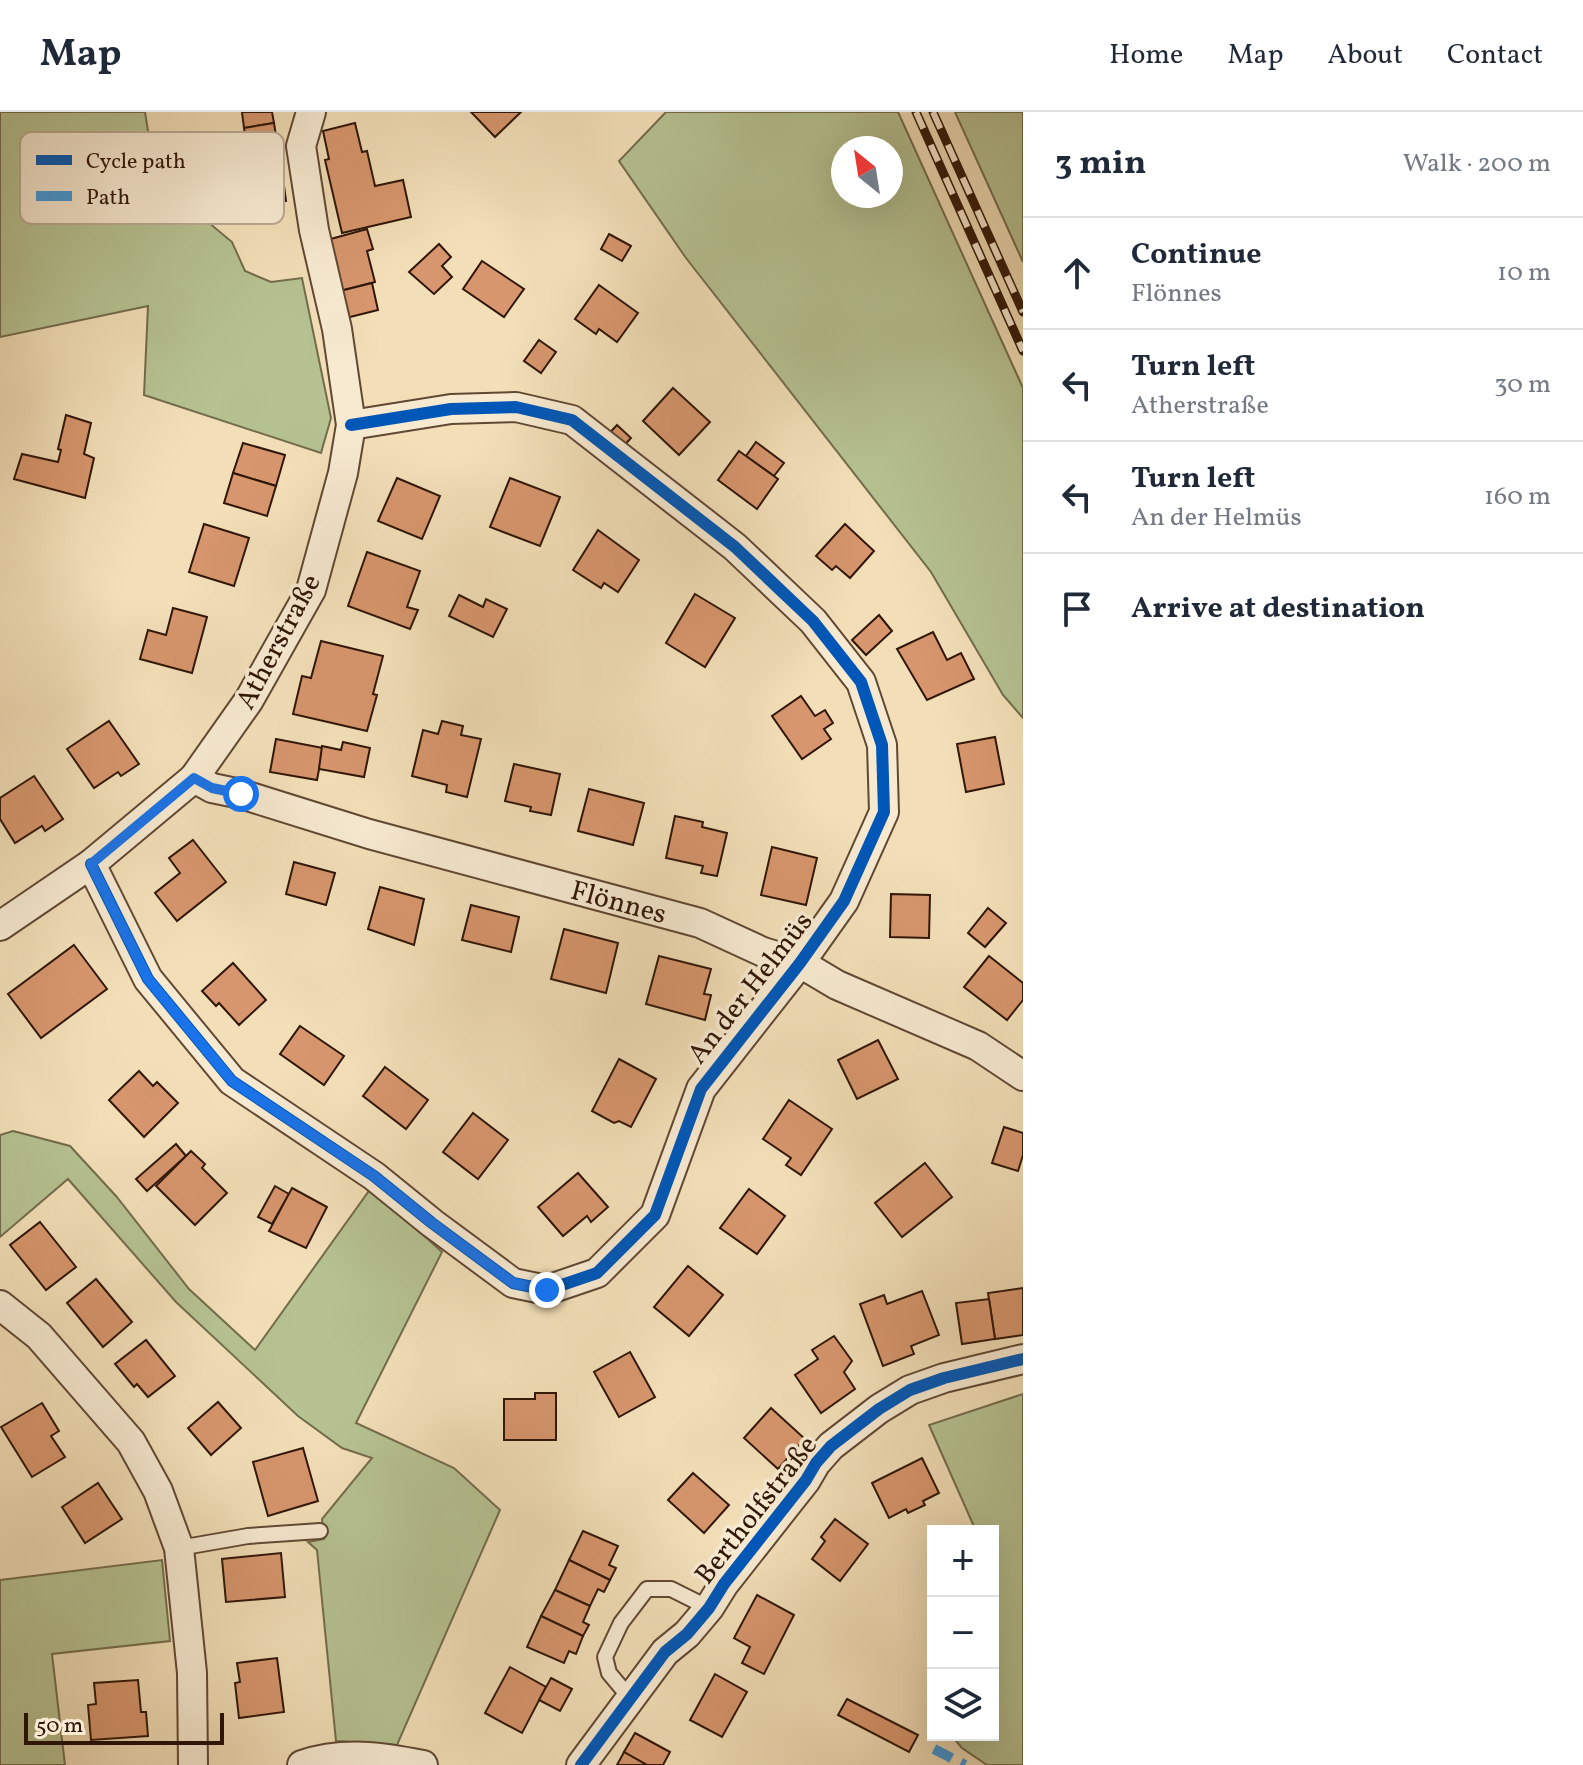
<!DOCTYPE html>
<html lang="en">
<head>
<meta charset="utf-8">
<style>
	body { margin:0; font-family:Vollkorn,serif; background:#f2f2f3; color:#1f2937 }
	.controls { position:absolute; right:24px; bottom:24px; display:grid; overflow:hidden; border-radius:0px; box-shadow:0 8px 32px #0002 }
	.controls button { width:72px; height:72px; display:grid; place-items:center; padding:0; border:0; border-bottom:2px solid #e0e1e3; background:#fff; color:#1f2937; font:40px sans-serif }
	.compass { position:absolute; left:831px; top:24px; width:72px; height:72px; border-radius:50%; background:#fff; box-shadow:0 8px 32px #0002; rotate:330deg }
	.scale { position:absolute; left:24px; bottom:20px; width:200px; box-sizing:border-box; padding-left:8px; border:4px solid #301607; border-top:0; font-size:22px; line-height:28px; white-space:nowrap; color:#301607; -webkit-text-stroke:6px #f7ead1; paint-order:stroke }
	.stop { position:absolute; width:24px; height:24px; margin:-18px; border:6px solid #1a73e8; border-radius:50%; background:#fff }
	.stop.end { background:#1a73e8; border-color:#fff; box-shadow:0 2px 8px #0008 }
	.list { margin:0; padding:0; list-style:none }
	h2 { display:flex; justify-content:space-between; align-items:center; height:104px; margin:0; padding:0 32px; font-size:34px }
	h2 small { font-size:26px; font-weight:400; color:#747a83 }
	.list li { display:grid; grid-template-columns:52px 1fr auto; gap:24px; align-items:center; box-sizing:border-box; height:112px; padding:0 32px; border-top:2px solid #e0e1e3 }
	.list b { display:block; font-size:30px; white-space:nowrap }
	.list p { margin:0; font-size:26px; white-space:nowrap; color:#747a83 }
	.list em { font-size:26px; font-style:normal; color:#747a83 }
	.icon { flex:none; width:44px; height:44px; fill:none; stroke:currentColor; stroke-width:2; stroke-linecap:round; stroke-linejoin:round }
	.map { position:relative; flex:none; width:1023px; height:1653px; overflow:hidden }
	header { display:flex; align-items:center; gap:48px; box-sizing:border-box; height:112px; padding:0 40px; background:#fff; border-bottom:2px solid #e0e1e3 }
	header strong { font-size:38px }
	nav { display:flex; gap:44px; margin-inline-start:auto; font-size:28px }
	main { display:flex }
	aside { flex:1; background:#fff }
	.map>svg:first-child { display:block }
	.green { fill:#b6c292; stroke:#736c4c; stroke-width:2; fill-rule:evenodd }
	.building { fill:#d7966d; stroke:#301607; stroke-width:2 }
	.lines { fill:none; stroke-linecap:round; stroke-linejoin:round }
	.service-casing { stroke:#604833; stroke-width:18 }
	.minor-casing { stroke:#604833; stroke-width:32 }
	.service { stroke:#f7ead1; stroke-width:14 }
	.minor { stroke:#f7ead1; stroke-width:28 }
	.rail-casing { stroke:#301607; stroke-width:9 }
	.rail { stroke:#f7ead1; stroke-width:6; stroke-dasharray:18; stroke-linecap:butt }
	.quiet { stroke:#3e9add; stroke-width:10; stroke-dasharray:20 10; stroke-linecap:butt }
	.cycleway-casing { stroke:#f7ead1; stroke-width:17 }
	.cycleway { stroke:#0057b8; stroke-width:12 }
	.route { stroke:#1a73e8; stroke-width:10 }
	.labels { text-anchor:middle; stroke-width:7; stroke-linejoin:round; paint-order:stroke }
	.street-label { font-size:28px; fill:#301607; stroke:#f7ead1 }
	.key { fill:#f7ead1; stroke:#bbaa94; stroke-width:2 }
	.key-label { font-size:22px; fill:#301607 }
</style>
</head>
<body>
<header>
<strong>Map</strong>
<nav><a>Home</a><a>Map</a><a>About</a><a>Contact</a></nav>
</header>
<main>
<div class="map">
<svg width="1023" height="1653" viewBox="0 0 1023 1653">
	<rect width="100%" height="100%" fill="#f2dfb8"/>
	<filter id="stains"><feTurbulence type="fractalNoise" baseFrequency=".0025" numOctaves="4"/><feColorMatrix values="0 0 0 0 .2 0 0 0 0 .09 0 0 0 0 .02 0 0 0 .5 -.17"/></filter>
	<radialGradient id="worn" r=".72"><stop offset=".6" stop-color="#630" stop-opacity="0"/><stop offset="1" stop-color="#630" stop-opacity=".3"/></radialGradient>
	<g class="green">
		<path d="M0 0H145L159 88 202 105 232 130 245 159 271 170 302 166 331 306 321 341 144 283 148 194 0 225Z"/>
		<path d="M666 0H898L1023 276V606L1003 583 931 460 686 146 619 49ZM843 36H891V84H843Z"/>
		<path d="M955 0H1023V150Z"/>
		<path d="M13 1019 70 1034 116 1084 189 1177 255 1238 371 1076 442 1140 356 1311 454 1356 500 1398 397 1633 336 1629 317 1438 308 1430 324 1427 322 1407 372 1346 342 1336 298 1304 176 1190 68 1067 0 1125V1023Z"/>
		<path d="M1023 1282V1653H987L962 1636 951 1623H993V1419H976L929 1313Z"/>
		<path d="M162 1448 170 1529 52 1542 65 1653H0V1468Z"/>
	</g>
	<g class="building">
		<path d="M242 0H272L274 11 244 16Z"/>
		<path d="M471 0H521L495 25Z"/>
		<path d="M274 11 279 42 249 46 244 16Z"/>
		<path d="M355 11 362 40 367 39 375 74 403 68 411 105 342 121 325 48 329 47 323 19Z"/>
		<path d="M284 74 286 89 259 93 256 78Z"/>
		<path d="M367 117 373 137 367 139 375 170 340 179 327 128Z"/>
		<path d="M609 122 631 134 622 149 601 137Z"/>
		<path d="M439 132 451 145 442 154 452 165 434 182 409 160Z"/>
		<path d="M482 149 524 177 504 205 463 177Z"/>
		<path d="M372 171 378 198 346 206 340 179Z"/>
		<path d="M599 173 638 201 617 230 599 217 596 222 575 207Z"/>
		<path d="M539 228 556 240 541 261 524 249Z"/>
		<path d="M673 276 710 310 679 343 643 309Z"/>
		<path d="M66 303 91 311 84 342 94 346 85 386 14 367 22 342 58 350 61 338 58 337Z"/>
		<path d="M617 313 631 326 618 340 604 327Z"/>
		<path d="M756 330 784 351 774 364 746 344Z"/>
		<path d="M243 331 285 343 276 374 233 361Z"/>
		<path d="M739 339 778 367 757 397 718 368Z"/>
		<path d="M233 361 276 374 267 404 224 391Z"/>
		<path d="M397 366 440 384 422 427 378 409Z"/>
		<path d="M510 366 560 385 540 434 490 415Z"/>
		<path d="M204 412 249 426 234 474 189 460Z"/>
		<path d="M845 412 874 439 850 466 836 454 832 458 816 444Z"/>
		<path d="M598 418 639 448 618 480 604 471 601 476 573 458Z"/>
		<path d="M367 440 420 459 407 495 418 498 410 517 348 494Z"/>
		<path d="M695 482 735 506 705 555 666 531Z"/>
		<path d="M459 483 483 495 486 487 507 497 493 525 449 504Z"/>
		<path d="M173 496 207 505 192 561 140 547 148 518 166 523Z"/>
		<path d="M879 503 892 519 866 543 852 528Z"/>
		<path d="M933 520 947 548 961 541 974 567 927 588 897 537Z"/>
		<path d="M321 529 383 544 373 582 377 583 367 619 293 602 302 564 311 566Z"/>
		<path d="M801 584 815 604 825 598 833 611 824 617 831 627 802 647 772 604Z"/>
		<path d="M109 609 139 652 121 664 118 660 94 676 67 637Z"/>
		<path d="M442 609 463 614 461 623 481 627 467 685 446 680 447 673 412 664 423 618 438 622Z"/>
		<path d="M995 625 1004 672 966 680 957 632Z"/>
		<path d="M276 627 323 636 317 668 270 660Z"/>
		<path d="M343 630 370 636 364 665 319 657 322 634 341 638Z"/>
		<path d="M514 652 560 662 551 703 530 699 531 695 505 689Z"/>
		<path d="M34 664 63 707 45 719 42 714 15 731 0 707V686Z"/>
		<path d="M589 677 644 691 633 733 578 719Z"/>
		<path d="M675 704 703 710 702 715 727 721 717 764 701 761 703 754 666 746Z"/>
		<path d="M193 728 226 770 177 809 155 781 180 761 169 746Z"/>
		<path d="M772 735 817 746 806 793 761 783Z"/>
		<path d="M294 750 335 761 326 793 286 782Z"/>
		<path d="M380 775 424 787 414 833 368 817Z"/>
		<path d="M891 782 930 783 929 826 890 825Z"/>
		<path d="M471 793 519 805 511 840 462 828Z"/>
		<path d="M988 796 1006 811 985 835 968 821Z"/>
		<path d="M564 817 618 831 606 881 551 867Z"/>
		<path d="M74 833 107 877 41 926 8 882Z"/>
		<path d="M659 844 711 857 704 882 711 883 705 908 646 892Z"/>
		<path d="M989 844 1023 871V888L1007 908 964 875Z"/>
		<path d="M233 851 266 888 239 913 219 891 216 894 202 879Z"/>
		<path d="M300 914 344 944 324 973 280 942Z"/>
		<path d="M878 928 898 967 857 987 838 948Z"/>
		<path d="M619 947 656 967 631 1015 619 1009 614 1011 592 999Z"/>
		<path d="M385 955 428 988 406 1017 363 984Z"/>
		<path d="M139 959 153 974 157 970 178 991 144 1025 109 988Z"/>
		<path d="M789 988 832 1017 801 1063 786 1053 791 1046 763 1027Z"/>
		<path d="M473 1001 508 1028 478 1067 443 1040Z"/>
		<path d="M1004 1015 1023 1021V1043L1018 1059 992 1051Z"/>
		<path d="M176 1032 186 1044 147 1079 136 1067Z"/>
		<path d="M191 1039 205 1052 202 1056 227 1081 195 1113 156 1074Z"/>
		<path d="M925 1051 952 1085 902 1125 875 1091Z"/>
		<path d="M578 1061 608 1095 591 1110 587 1104 563 1124 538 1095Z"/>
		<path d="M275 1074 289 1082 272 1112 258 1105Z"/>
		<path d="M292 1076 327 1095 306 1136 269 1119Z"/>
		<path d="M749 1077 785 1104 757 1142 720 1116Z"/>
		<path d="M40 1110 76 1155 46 1178 10 1133Z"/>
		<path d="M688 1154 723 1183 689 1224 654 1195Z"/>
		<path d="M96 1167 132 1210 103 1235 67 1191Z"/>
		<path d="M1023 1176V1223L995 1227 988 1181Z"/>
		<path d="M922 1179 939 1223 911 1234 914 1242 883 1254 860 1192 884 1183 887 1192Z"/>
		<path d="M989 1187 995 1227 962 1232 956 1191Z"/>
		<path d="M834 1224 852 1249 844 1260 855 1277 821 1301 795 1263 818 1247 812 1238Z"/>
		<path d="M146 1228 175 1264 148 1285 137 1272 134 1275 115 1252Z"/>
		<path d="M630 1240 655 1285 619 1305 594 1260Z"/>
		<path d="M535 1281H556V1328H504V1287H535Z"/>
		<path d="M218 1290 241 1316 211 1343 188 1316Z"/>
		<path d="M42 1291 59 1319 51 1324 65 1345 32 1365 1 1315Z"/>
		<path d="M771 1296 805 1327 778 1357 744 1326Z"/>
		<path d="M303 1336 318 1389 268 1404 253 1350Z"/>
		<path d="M922 1346 939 1381 923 1389 925 1393 908 1401 906 1397 889 1406 872 1371Z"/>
		<path d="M693 1361 729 1393 704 1421 668 1388Z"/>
		<path d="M98 1371 122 1407 85 1431 62 1395Z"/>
		<path d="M835 1407 868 1432 840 1469 812 1447 825 1429 821 1425Z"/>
		<path d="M583 1419 618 1434 609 1453 616 1456 610 1468 569 1448Z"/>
		<path d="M281 1441 285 1485 226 1490 222 1447Z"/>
		<path d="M569 1448 610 1468 604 1480 598 1477 590 1494 555 1478Z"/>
		<path d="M555 1478 590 1494 583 1510 589 1513 583 1524 541 1504Z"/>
		<path d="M757 1483 794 1503 764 1562 742 1551 750 1535 734 1526Z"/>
		<path d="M541 1504 583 1524 576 1542 569 1539 564 1551 527 1535Z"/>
		<path d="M277 1546 284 1600 239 1606 235 1571 240 1570 237 1551Z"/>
		<path d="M510 1555 546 1575 522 1621 485 1601Z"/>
		<path d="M715 1562 747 1580 722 1625 690 1608Z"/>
		<path d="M551 1566 572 1577 560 1599 539 1588Z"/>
		<path d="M138 1568 141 1600H146L148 1624 91 1628 88 1593 96 1592 94 1571Z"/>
		<path d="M847 1587 918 1623 909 1640 838 1603Z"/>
		<path d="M635 1621 670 1640 663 1653H647L624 1640Z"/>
		<path d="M624 1640 647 1653H617Z"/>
	</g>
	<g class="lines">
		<g class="service-casing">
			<g id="service">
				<path d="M179 1436 248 1424 320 1419"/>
				<path d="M630 1586 609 1561 605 1545 621 1511 647 1477H671L709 1496"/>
			</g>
		</g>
		<g class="minor-casing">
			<g id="minor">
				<path d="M194 666 212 676 241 682 369 722 700 811 763 840 800 851 837 873 978 934 1023 964"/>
				<path d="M91 752 148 867 232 969 374 1064 432 1111 513 1171 547 1178 597 1161 655 1103 701 977 800 851 844 789 884 700 882 633 861 570 813 509 735 435 572 308 516 295 451 297 351 313"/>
				<path d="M0 814 91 752 194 666 249 588 311 478 343 361 351 313 337 217 314 118 301 34 311 0"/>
				<path d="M0 1193 39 1224 131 1330 158 1379 179 1436 192 1561 193 1653"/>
				<path d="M302 1653C343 1639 382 1645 423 1653"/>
				<path d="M581 1653 665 1540 687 1522 709 1496 724 1472 806 1368 816 1351 831 1334 879 1297 910 1278 944 1266 1023 1247"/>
			</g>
		</g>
		<use href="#service" class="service"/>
		<use href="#minor" class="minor"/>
		<g class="rail-casing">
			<g id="rail">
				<path d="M916 0 1023 239"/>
				<path d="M933 0 1023 200"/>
			</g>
		</g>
		<use href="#rail" class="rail"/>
		<path class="quiet" d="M934 1637 965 1653"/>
		<g class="cycleway-casing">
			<g id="cycleway">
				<path d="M91 752 148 867 232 969 374 1064 432 1111 513 1171 547 1178 597 1161 655 1103 701 977 800 851 844 789 884 700 882 633 861 570 813 509 735 435 572 308 516 295 451 297 351 313"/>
				<path d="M581 1653 665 1540 687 1522 709 1496 724 1472 806 1368 816 1351 831 1334 879 1297 910 1278 944 1266 1023 1247"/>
			</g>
		</g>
		<use href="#cycleway" class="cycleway"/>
	</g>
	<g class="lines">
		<path class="route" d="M241 682 212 676 194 666 91 752 148 867 232 969 374 1064 432 1111 513 1171 547 1178"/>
	</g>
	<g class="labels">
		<g class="street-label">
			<text transform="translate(277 529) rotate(-62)" y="10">Atherstraße</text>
			<text transform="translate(619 789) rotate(15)" y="10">Flönnes</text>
			<text transform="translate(749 875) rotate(-52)" y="10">An der Helmüs</text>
			<text transform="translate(755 1397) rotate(-52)" y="10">Bertholfstraße</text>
		</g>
	</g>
	<rect x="20" y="20" width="264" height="92" rx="12" class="key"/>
	<rect x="36" y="43" width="36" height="10" fill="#0057b8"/>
	<rect x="36" y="79" width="36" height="10" fill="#3e9add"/>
	<g class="key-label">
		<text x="86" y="56">Cycle path</text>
		<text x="86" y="92">Path</text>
	</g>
	<rect width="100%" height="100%" filter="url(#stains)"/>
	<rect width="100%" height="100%" fill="url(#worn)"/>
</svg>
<div class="controls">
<button>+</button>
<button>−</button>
<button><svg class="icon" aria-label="layers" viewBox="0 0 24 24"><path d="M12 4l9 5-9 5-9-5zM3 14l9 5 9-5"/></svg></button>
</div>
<svg class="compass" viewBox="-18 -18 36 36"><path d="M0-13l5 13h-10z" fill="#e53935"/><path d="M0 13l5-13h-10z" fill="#747a83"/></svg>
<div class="scale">50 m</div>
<div class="stop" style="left:241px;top:682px"></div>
<div class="stop end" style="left:547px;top:1178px"></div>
</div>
<aside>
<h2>3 min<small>Walk · 200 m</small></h2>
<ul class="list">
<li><svg class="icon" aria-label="ahead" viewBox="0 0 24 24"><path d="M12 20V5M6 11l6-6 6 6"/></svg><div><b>Continue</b><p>Flönnes</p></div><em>10 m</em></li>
<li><svg class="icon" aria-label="left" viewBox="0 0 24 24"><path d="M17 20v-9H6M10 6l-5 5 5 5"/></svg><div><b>Turn left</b><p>Atherstraße</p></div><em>30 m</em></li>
<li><svg class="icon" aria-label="left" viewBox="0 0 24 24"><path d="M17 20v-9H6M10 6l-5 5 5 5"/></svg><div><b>Turn left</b><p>An der Helmüs</p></div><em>160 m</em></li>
<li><svg class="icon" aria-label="arrive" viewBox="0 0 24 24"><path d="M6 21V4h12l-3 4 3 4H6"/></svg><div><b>Arrive at destination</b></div></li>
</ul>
</aside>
</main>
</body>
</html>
